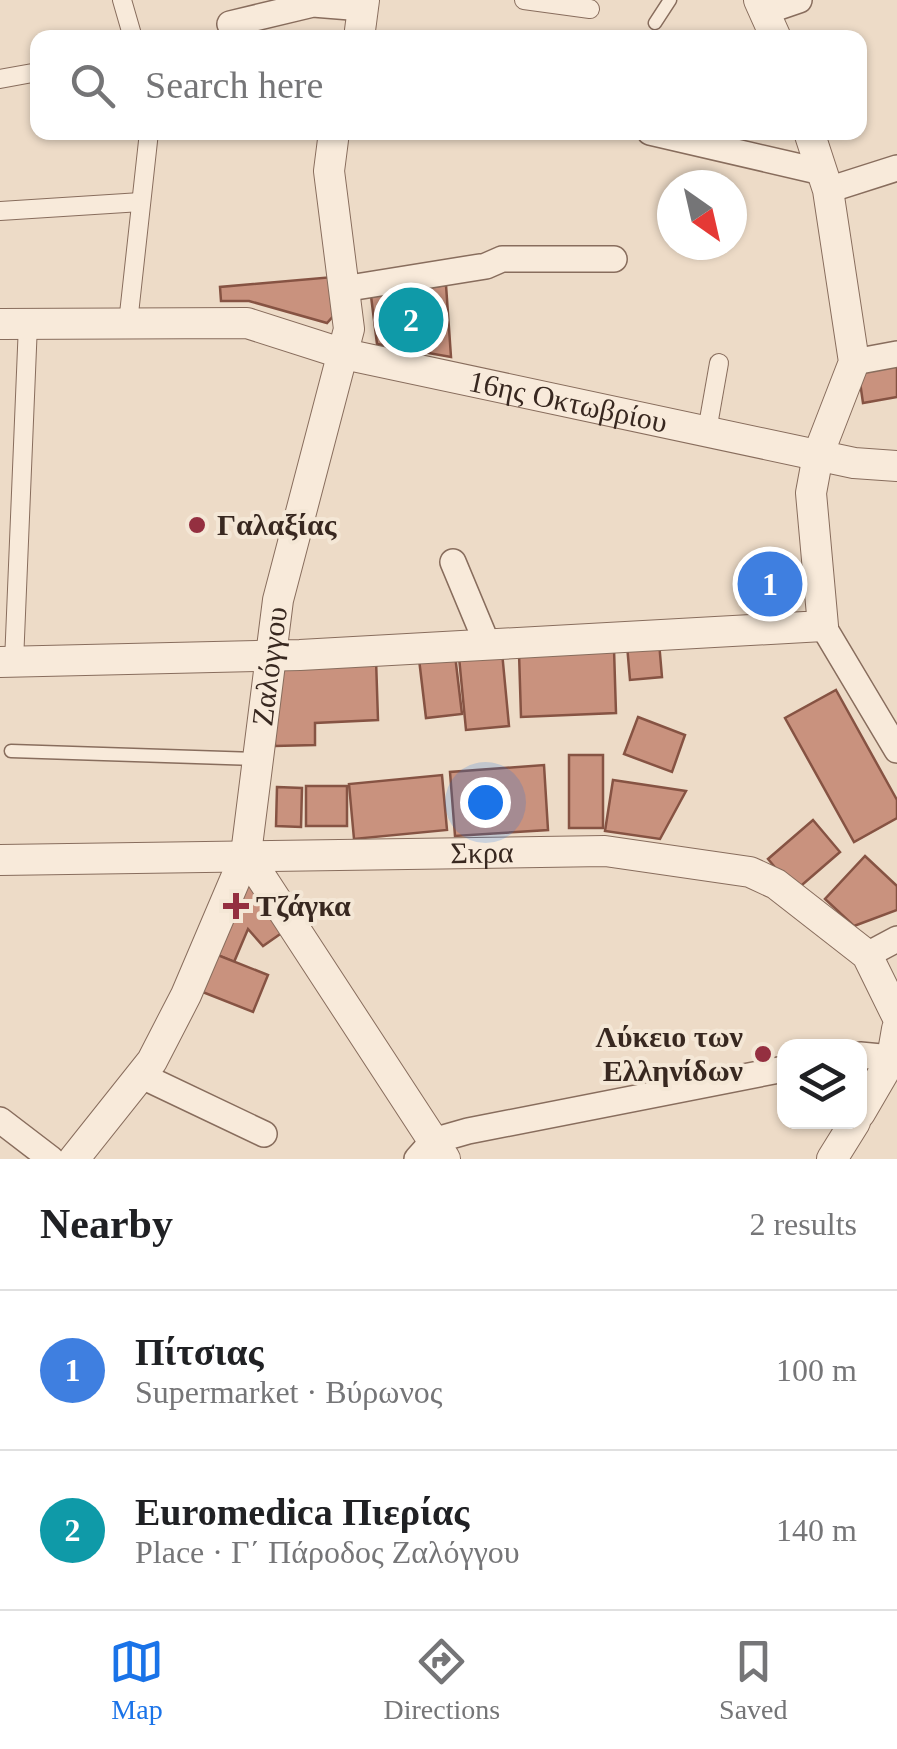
<!DOCTYPE html>
<html lang="en">
<head>
<meta charset="utf-8">
<style>
	body { margin:0; font-family:Georgia,serif; background:#f2f2f2; color:#202124 }
	.controls { position:absolute; right:30px; bottom:30px; display:grid; overflow:hidden; border-radius:20px; box-shadow:0 2px 8px #0004 }
	.controls button { width:90px; height:90px; display:grid; place-items:center; padding:0; border:0; border-bottom:2px solid #e0e0e0; background:#fff; color:#202124; font:50px sans-serif }
	.compass { position:absolute; left:657px; top:170px; width:90px; height:90px; border-radius:50%; background:#fff; box-shadow:0 2px 8px #0004; rotate:146deg }
	.you { position:absolute; left:485px; top:802px; width:35px; height:35px; margin:-25px; border:8px solid #fff; border-radius:50%; background:#1a73e8; box-shadow:0 0 0 15px #1a73e833 }
	.badge { display:grid; place-items:center; width:65px; height:65px; border-radius:50%; background:#1a73e8; color:#fff; font-size:32px; font-weight:700 }
	.pin { position:absolute; translate:-50% -50%; border:5px solid #fff; box-shadow:0 2px 10px #0006 }
	.list { margin:0; padding:0; list-style:none }
	h2 { display:flex; justify-content:space-between; align-items:center; height:130px; margin:0; padding:0 40px; font-size:42px }
	h2 small { font-size:32px; font-weight:400; color:#757577 }
	.list li { display:grid; grid-template-columns:65px 1fr auto; gap:30px; align-items:center; box-sizing:border-box; height:160px; padding:0 40px; border-top:2px solid #e0e0e0 }
	.list b { display:block; font-size:38px; white-space:nowrap }
	.list p { margin:0; font-size:32px; white-space:nowrap; color:#757577 }
	.list em { font-size:32px; font-style:normal; color:#757577 }
	.icon { flex:none; width:55px; height:55px; fill:none; stroke:currentColor; stroke-width:2; stroke-linecap:round; stroke-linejoin:round }
	.map { position:relative; flex:none; width:897px; height:1159px; overflow:hidden }
	.search { position:absolute; background:#fff; box-shadow:0 2px 8px #0004; left:30px; right:30px; top:30px; height:110px; display:flex; align-items:center; gap:25px; box-sizing:border-box; padding:0 35px; border-radius:20px; color:#757577; font-size:38px }
	.sheet { height:450px; background:#fff }
	nav { display:flex; justify-content:space-around; align-items:center; box-sizing:border-box; height:140px; border-top:2px solid #e0e0e0; background:#fff; font-size:28px; color:#757577 }
	nav a { display:grid; justify-items:center; gap:5px }
	nav .on { color:#1a73e8 }
	.map>svg:first-child { display:block }
	.building { fill:#c9927e; stroke:#865343; stroke-width:2.5 }
	.lines { fill:none; stroke-linecap:round; stroke-linejoin:round }
	.service-casing { stroke:#886d5d; stroke-width:15 }
	.pedestrian-casing { stroke:#886d5d; stroke-width:20 }
	.minor-casing { stroke:#886d5d; stroke-width:28 }
	.tertiary-casing { stroke:#886d5d; stroke-width:32 }
	.service { stroke:#f8eada; stroke-width:12 }
	.pedestrian { stroke:#f8eada; stroke-width:18 }
	.minor { stroke:#f8eada; stroke-width:25 }
	.tertiary { stroke:#f8eada; stroke-width:30 }
	.poi-dot { fill:#942f40; stroke:#f4e7d6; stroke-width:4 }
	.labels { text-anchor:middle; stroke-width:8; stroke-linejoin:round; paint-order:stroke }
	.street-label { font-size:30px; fill:#382820; stroke:#f4e7d6 }
	.poi-label { font-size:30px; font-weight:bold; fill:#382820; stroke:#f4e7d6; text-anchor:start }
</style>
</head>
<body>
<div class="map">
<svg width="897" height="1159" viewBox="0 0 897 1159">
	<rect width="100%" height="100%" fill="#eddbc7"/>
	<g class="building">
		<path d="M333 277 336 313 327 323 249 301H221L220 287Z"/>
		<path d="M446 285 451 357 377 344 371 296Z"/>
		<path d="M897 360V397L863 403 858 368Z"/>
		<path d="M659 642 662 677 630 680 627 645Z"/>
		<path d="M614 649 616 713 521 717 519 653Z"/>
		<path d="M502 652 509 726 466 730 459 657Z"/>
		<path d="M455 655 462 714 426 718 419 659Z"/>
		<path d="M376 659 378 720 315 723V745L275 746 272 663Z"/>
		<path d="M836 690 897 800V818L854 842 785 718Z"/>
		<path d="M638 717 685 735 672 772 624 754Z"/>
		<rect x="569" y="755" width="34" height="73"/>
		<path d="M544 765 548 830 455 836 450 772Z"/>
		<path d="M442 775 447 830 354 839 349 784Z"/>
		<path d="M613 780 686 791 660 839 605 831Z"/>
		<rect x="306" y="786" width="41" height="40"/>
		<path d="M277 787 302 788 301 827 276 826Z"/>
		<path d="M813 820 840 852 795 891 768 859Z"/>
		<path d="M865 856 897 886V910L854 926 825 899Z"/>
		<path d="M237 885 256 887 286 930 263 946 248 929 234 962 210 952Z"/>
		<path d="M210 952 268 975 253 1012 195 989Z"/>
	</g>
	<g class="lines">
		<g class="service-casing">
			<g id="service">
				<path d="M655 23 670 0"/>
				<path d="M11 751 258 759"/>
			</g>
		</g>
		<g class="pedestrian-casing">
			<g id="pedestrian">
				<path d="M122 0 133 38"/>
				<path d="M524 0 590 9"/>
				<path d="M0 79 38 72"/>
				<path d="M0 211 141 202"/>
				<path d="M128 323 149 132"/>
				<path d="M707 431 719 363"/>
				<path d="M14 662 28 324"/>
			</g>
		</g>
		<g class="minor-casing">
			<g id="minor">
				<path d="M767 11 799 0"/>
				<path d="M230 24 313 4 363 8"/>
				<path d="M650 132 822 172"/>
				<path d="M828 190 897 168"/>
				<path d="M343 289 486 266 502 259H614"/>
				<path d="M854 362 897 354"/>
				<path d="M453 562 488 646"/>
				<path d="M823 626 897 750"/>
				<path d="M867 955 897 939"/>
				<path d="M860 1055 892 1058"/>
				<path d="M140 1075 264 1134"/>
				<path d="M0 1120 51 1159"/>
				<path d="M417 1159 433 1141 468 1131 784 1069"/>
			</g>
		</g>
		<g class="tertiary-casing">
			<g id="tertiary">
				<path d="M759 0 776 38"/>
				<path d="M359 38 364 0"/>
				<path id="s1" d="M0 324 247 323 344 354 854 463 897 466"/>
				<path d="M0 662 300 655 823 626 811 493 818 455 854 362 828 190 809 132"/>
				<path d="M246 854 445 1159"/>
				<path id="s2" d="M0 860 605 851 750 872 776 884 867 955 897 1016"/>
				<path d="M860 1113 892 1058 897 1029"/>
				<path id="s3" d="M74 1159 152 1061 186 995 246 854 278 600 349 329 329 171 334 132"/>
				<path d="M832 1159 855 1122"/>
			</g>
		</g>
		<use href="#service" class="service"/>
		<use href="#pedestrian" class="pedestrian"/>
		<use href="#minor" class="minor"/>
		<use href="#tertiary" class="tertiary"/>
	</g>
	<g class="poi-dot">
		<circle cx="197" cy="525" r="10"/>
		<path d="M231 891h10v10h10v10h-10v10h-10v-10h-10v-10h10z"/>
		<circle cx="763" cy="1054" r="10"/>
	</g>
	<g class="labels">
		<g class="street-label">
			<text dy="10" stroke="none"><textPath href="#s1" startOffset="578">16ης Οκτωβρίου</textPath></text>
			<text dy="10" stroke="none"><textPath href="#s3" startOffset="542">Ζαλόγγου</textPath></text>
			<text dy="10" stroke="none"><textPath href="#s2" startOffset="482">Σκρα</textPath></text>
		</g>
		<g class="poi-label">
			<text x="217" y="535">Γαλαξίας</text>
			<text x="256" y="916">Τζάγκα</text>
			<text x="743" y="1047" text-anchor="end">Λύκειο των<tspan x="743" dy="34">Ελληνίδων</tspan></text>
		</g>
	</g>
</svg>
<div class="controls">
<button><svg class="icon" aria-label="layers" viewBox="0 0 24 24"><path d="M12 4l9 5-9 5-9-5zM3 14l9 5 9-5"/></svg></button>
</div>
<svg class="compass" viewBox="-18 -18 36 36"><path d="M0-13l5 13h-10z" fill="#e53935"/><path d="M0 13l5-13h-10z" fill="#757577"/></svg>
<div class="you"></div>
<div class="pin badge" style="left:770px;top:584px;background:#3f7fe0">1</div>
<div class="pin badge" style="left:411px;top:320px;background:#0f9aa8">2</div>
<div class="search"><svg class="icon" aria-label="search" viewBox="0 0 24 24"><circle cx="10" cy="10" r="6"/><path d="M15 15l6 6"/></svg>Search here</div>
</div>
<section class="sheet">
<h2>Nearby<small>2 results</small></h2>
<ul class="list">
<li><span class="badge" style="background:#3f7fe0">1</span><div><b>Πίτσιας</b><p>Supermarket · Βύρωνος</p></div><em>100 m</em></li>
<li><span class="badge" style="background:#0f9aa8">2</span><div><b>Euromedica Πιερίας</b><p>Place · Γ΄ Πάροδος Ζαλόγγου</p></div><em>140 m</em></li>
</ul>
</section>
<nav>
<a class="on"><svg class="icon" aria-label="map" viewBox="0 0 24 24"><path d="M3 6l6-2 6 2 6-2v14l-6 2-6-2-6 2zM9 4v14M15 6v14"/></svg>Map</a>
<a><svg class="icon" aria-label="directions" viewBox="0 0 24 24"><path d="M12 3l9 9-9 9-9-9zM9 14v-3h6M13 9l2 2-2 2"/></svg>Directions</a>
<a><svg class="icon" aria-label="saved" viewBox="0 0 24 24"><path d="M7 4h10v16l-5-4-5 4z"/></svg>Saved</a>
</nav>
</body>
</html>
